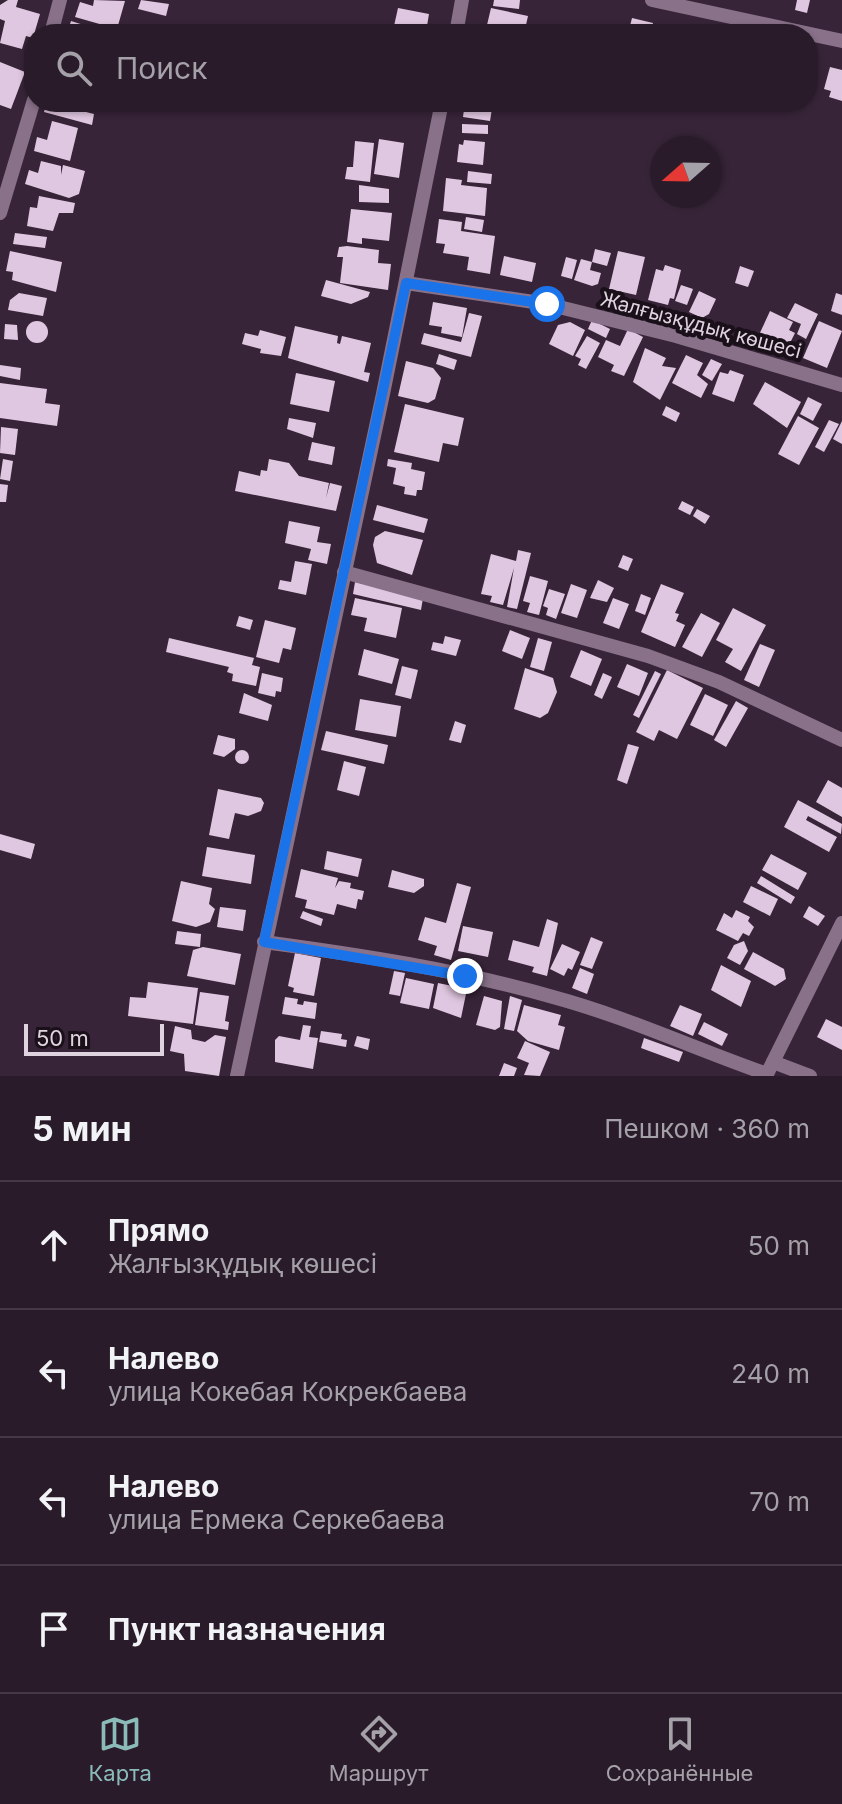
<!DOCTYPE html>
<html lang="ru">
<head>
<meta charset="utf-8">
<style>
	body { margin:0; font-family:Inter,sans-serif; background:#352836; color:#f1f3f6 }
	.compass { position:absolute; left:650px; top:136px; width:72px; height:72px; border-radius:50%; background:#291b2a; box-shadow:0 2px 6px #0004; rotate:250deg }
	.scale { position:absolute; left:24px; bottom:20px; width:140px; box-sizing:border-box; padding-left:8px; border:4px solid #dfd3e0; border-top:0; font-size:22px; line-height:28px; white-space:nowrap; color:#dfd3e0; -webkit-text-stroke:6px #191019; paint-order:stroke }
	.stop { position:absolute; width:24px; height:24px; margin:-18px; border:6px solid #1a73e8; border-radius:50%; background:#fff }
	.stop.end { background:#1a73e8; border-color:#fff; box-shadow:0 2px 8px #0008 }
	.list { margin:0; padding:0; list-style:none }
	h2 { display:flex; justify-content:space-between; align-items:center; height:104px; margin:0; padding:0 32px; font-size:34px }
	h2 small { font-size:26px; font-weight:400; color:#a5a1a8 }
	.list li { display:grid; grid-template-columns:52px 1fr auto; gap:24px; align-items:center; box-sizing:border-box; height:128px; padding:0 32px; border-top:2px solid #453947 }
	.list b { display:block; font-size:30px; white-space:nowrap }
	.list p { margin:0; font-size:26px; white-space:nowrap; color:#a5a1a8 }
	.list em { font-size:26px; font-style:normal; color:#a5a1a8 }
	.icon { flex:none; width:44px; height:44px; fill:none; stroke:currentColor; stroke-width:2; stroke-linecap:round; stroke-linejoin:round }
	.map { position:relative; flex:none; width:842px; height:1076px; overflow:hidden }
	.search { position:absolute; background:#291b2a; box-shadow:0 2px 6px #0004; left:24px; right:24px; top:24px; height:88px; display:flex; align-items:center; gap:20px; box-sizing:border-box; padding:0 28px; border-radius:32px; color:#a5a1a8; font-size:30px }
	.sheet { height:616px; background:#291b2a }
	nav { display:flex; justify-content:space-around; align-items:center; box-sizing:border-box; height:112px; border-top:2px solid #453947; background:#291b2a; font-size:22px; color:#a5a1a8 }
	nav a { display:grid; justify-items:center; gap:4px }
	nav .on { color:#8bbbb9 }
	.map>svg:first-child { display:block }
	.building { fill:#e0c7e1 }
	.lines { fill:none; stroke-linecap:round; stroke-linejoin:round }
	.minor { stroke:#887189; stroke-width:14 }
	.route { stroke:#1a73e8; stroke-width:10 }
	.labels { text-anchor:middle; stroke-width:8; stroke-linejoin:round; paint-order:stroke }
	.street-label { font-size:20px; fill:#dfd3e0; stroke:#191019 }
</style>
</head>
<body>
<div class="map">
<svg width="842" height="1076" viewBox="0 0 842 1076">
	<rect width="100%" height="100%" fill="#372438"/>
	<g class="building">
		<path d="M8 0H18L16 7 40 14 33 38 26 36 22 49 0 43 5 21 0 19V5Z"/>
		<path d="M94 0 125 1 117 29 75 17 80 2 93 6Z"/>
		<path d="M141 0 169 4 166 16 138 9Z"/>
		<path d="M494 0H520L519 9 493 6Z"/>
		<path d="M797 0H810L807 13 795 10Z"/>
		<path d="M398 8 429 14 426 32 394 26Z"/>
		<path d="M491 8 528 16 524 34H495L496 27 487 25Z"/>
		<path d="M632 18 653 23 651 34H628Z"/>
		<path d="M71 21 109 33V34H67Z"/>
		<path d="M0 62 25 72 11 109 0 105Z"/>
		<path d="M830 67 842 70V101L829 97 831 91 824 89Z"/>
		<path d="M47 102H88L86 112 94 114 92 125 44 112Z"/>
		<path d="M465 102H493L490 121 463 117Z"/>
		<path d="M52 121 78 128 70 161 34 151 37 137 47 140Z"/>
		<path d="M462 124 488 125V134L462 133Z"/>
		<path d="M379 139 404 143 399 178 374 174Z"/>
		<path d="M464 140 485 142 483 165 457 162 459 144 463 145Z"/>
		<path d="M355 141 374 143 370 182 345 179 347 167H353Z"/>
		<path d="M41 161 61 166V175L63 165 85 171 79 194 69 198 25 184 29 170 38 173Z"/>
		<path d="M468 171 492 174 491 184 467 182Z"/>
		<path d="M446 178 462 180 461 185 487 188 485 216 443 211Z"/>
		<path d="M359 185 389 189V203L359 202Z"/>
		<path d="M39 196 75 203 73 213H59L53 231 27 226 30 207 37 208Z"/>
		<path d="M351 209 392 213 389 241 362 238V244L347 242Z"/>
		<path d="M466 217 484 220 482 232 464 229Z"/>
		<path d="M439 219 462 222 461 231 495 236 490 274 467 270 469 257 443 253 445 244 436 243Z"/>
		<path d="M15 233 47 237 45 248 13 244Z"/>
		<path d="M347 246 379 250 378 263 391 264 388 290 340 283 343 257H337L339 247Z"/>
		<path d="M595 249 611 253 607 266 592 262Z"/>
		<path d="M10 251 62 262 56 292 12 280 13 272 6 271Z"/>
		<path d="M618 251 645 257 636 295 609 289Z"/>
		<path d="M504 256 536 263 532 282 500 275Z"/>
		<path d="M566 257 577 260 572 279 561 276Z"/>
		<path d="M581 259 592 262 590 270 601 273 598 284 592 286 574 280Z"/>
		<path d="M665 265 681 270 674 299 670 298 668 305 648 300 656 269 663 271Z"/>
		<path d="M740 266 754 271 748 287 735 283Z"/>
		<path d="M326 280 370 292 368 297 351 304 321 296Z"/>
		<path d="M681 285 693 289 687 305 675 301Z"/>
		<path d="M699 291 716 299 709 314 702 318 689 312Z"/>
		<path d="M19 293 47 298 43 316 8 310 10 300Z"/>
		<path d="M836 293 842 295V315L831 311Z"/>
		<path d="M433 302 467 308 462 337 441 333 442 327 429 325Z"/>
		<path d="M795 303 818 314 806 339 797 334 801 324 787 318Z"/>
		<path d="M770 311 793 322 789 330 795 333 787 349 759 335Z"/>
		<path d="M469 313 482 316 471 357 421 344 424 333 461 342Z"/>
		<path d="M592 320 610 329 606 338 588 329Z"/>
		<circle cx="37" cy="332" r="11"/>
		<path d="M819 321 842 331 827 368 803 358Z"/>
		<path d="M570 322 585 330 573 356 549 344 558 325Z"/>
		<path d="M5 324 17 325 18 340 4 339Z"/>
		<path d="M295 326 338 336 337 343 340 344 342 336 371 343 364 372 370 373 368 382 288 358Z"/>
		<path d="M628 329 643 337 624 376 611 371 614 365 598 357 606 340 620 346Z"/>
		<path d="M260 330 286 337 281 356 260 353 261 349 242 344 245 333 258 336Z"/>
		<path d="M587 336 600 343 586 369 578 365 581 359 575 356Z"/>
		<path d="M645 348 666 358 662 366 676 368 660 400 633 382Z"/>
		<path d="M439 354 457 360 454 370 436 364Z"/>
		<path d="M686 355 703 363 697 375 708 384 701 398 672 383Z"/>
		<path d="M711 359 722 364 712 381 702 375Z"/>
		<path d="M406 361 433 368 441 378 435 399 428 403 398 396Z"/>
		<path d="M0 365 21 368 20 380 0 376Z"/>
		<path d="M730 370 744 375 734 402 712 394 720 372 728 374Z"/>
		<path d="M296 373 335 381 329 412 290 404Z"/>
		<path d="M765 382 801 402 787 428 753 404Z"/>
		<path d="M0 383 47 389 45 403 60 405 57 426 0 418Z"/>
		<path d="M808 397 822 404 813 421 800 414Z"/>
		<path d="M405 404 464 418 458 446 443 443 439 462 394 452Z"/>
		<path d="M666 406 680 413 676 422 662 415Z"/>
		<path d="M798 416 819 428 799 465 778 454Z"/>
		<path d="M289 418 316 423 313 438 287 429Z"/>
		<path d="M829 420 839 424 824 452 815 447Z"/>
		<path d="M842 421V444L833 439Z"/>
		<path d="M1 427 18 429 15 455 0 453Z"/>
		<path d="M312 442 335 447 332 465 308 460Z"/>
		<path d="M3 459 13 461 10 481 0 479Z"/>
		<path d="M269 459 289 463 299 476 329 483 326 498 330 483 342 486 336 511 235 491 239 471 260 476 261 470 267 471Z"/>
		<path d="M388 459 412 463 411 469 425 472 422 490H417L416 496 404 494 405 487 393 484 396 468 387 466Z"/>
		<path d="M0 484 8 485 6 502H0Z"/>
		<path d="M682 501 694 507 690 515 678 509Z"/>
		<path d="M377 505 428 519 424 533 373 520Z"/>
		<path d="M697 509 710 516 705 524 693 516Z"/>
		<path d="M289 521 320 527 317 542 331 544 327 564 308 560 311 549 285 543Z"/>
		<path d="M385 531 423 540 412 575 377 563 373 545 375 537Z"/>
		<path d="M518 550 531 553 517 609 507 607 514 568 503 605 490 602 492 596 481 594 491 554 516 561Z"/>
		<path d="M623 555 633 559 628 571 618 567Z"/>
		<path d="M295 561 312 564 306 595 278 589 280 580 291 582Z"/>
		<path d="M530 576 548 581 539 615 527 612 530 603 523 601Z"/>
		<path d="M598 580 614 588 607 602 590 598Z"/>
		<path d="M355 582 423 598 421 610 353 594Z"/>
		<path d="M571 584 587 590 577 618 561 613Z"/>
		<path d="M661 584 684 593 675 613 679 614 676 621 685 625 675 647 641 632Z"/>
		<path d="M549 589 565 594 556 619 546 615 548 608 543 606Z"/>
		<path d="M641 594 651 598 645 615 635 611Z"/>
		<path d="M355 598 402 608 396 638 364 631 367 618 351 615Z"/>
		<path d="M613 598 629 604 619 629 603 623Z"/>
		<path d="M733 608 766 625 741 671 725 662 733 649 716 640Z"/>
		<path d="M701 613 720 623 702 657 682 647Z"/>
		<path d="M239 616 253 620 250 630 236 626Z"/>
		<path d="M265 620 296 628 291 650 283 648 279 663 256 657Z"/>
		<path d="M510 630 530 638 522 659 502 651Z"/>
		<path d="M445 636 461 640 456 656 431 650 433 642 443 644Z"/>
		<path d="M169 638 254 658 252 665 260 667 256 686 232 681 233 674 227 672 229 667 166 652Z"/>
		<path d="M538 638 552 642 544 671 530 667Z"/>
		<path d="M760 644 775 650 759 687 744 680Z"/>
		<path d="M364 649 399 659 392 684 358 675Z"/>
		<path d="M581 650 602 659 591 686 570 677Z"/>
		<path d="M627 664 648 673 639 696 617 687Z"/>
		<path d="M402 666 418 670 411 699 395 695Z"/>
		<path d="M525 668 553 678 557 692 548 713 540 718 514 709Z"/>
		<path d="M667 670 703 688 677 739 659 730 654 741 636 732Z"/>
		<path d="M655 671 661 674 639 718 633 715Z"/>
		<path d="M262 673 283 678 281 692 276 691 275 697 258 693Z"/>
		<path d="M603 673 612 677 602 699 594 695Z"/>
		<path d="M244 693 272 705 268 721 239 713Z"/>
		<path d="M705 694 728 705 713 736 690 725Z"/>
		<path d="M360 699 401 706 396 737 355 730Z"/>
		<path d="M736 701 748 708 726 747 714 740Z"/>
		<path d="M455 721 466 725 461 743 449 740Z"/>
		<path d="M326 731 388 745 384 764 321 750Z"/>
		<path d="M218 735 235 739V749L224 757 213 754Z"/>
		<path d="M628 744 639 747 627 784 617 780Z"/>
		<circle cx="242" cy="757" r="7"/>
		<path d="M344 761 366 767 359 796 337 790Z"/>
		<path d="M828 780 842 788V817L816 802Z"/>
		<path d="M218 789 261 798 264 803 261 811 248 816 235 813 229 839 209 835Z"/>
		<path d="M798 800 842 824 841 834 808 816 806 820 837 837 829 852 784 827Z"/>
		<path d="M0 834 35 844 31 859 0 850Z"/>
		<path d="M207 847 255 855 251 884 202 876Z"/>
		<path d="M327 851 362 859 358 877 324 869Z"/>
		<path d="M771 854 807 873 798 890 762 870Z"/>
		<path d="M301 869 338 878 335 888 339 881 351 883 350 888 364 891 362 900 358 899 356 909 337 904 334 915 305 908 307 900 295 897Z"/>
		<path d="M392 870 424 879V886L414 893 388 887Z"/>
		<path d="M761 876 795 897 791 904 757 883Z"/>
		<path d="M181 881 212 888 209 904 215 909 210 922 196 927 172 921Z"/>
		<path d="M457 883 471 887 451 960 434 955 437 946 418 940 425 917 446 923Z"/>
		<path d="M751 886 778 899 770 916 743 902Z"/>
		<path d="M809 906 825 916 818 926 803 917Z"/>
		<path d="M220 907 246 910 243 931 217 927Z"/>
		<path d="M736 910 750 917 748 921 754 927 749 936 743 933 738 941 716 930 724 913 732 918Z"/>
		<path d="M303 911 323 919 321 926 300 918Z"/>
		<path d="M547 919 558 923 547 976 532 972 534 967 508 960 513 940 539 947Z"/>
		<path d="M463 926 493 932 488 957 458 951Z"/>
		<path d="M177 931 201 934 200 947 175 944Z"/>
		<path d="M591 937 603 942 592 969 580 965Z"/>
		<path d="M744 941 748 951 740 965 727 958 734 945Z"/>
		<path d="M562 944 580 952 572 970 568 968 564 976 550 969Z"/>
		<path d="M203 947 241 954 235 985 187 976 193 950Z"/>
		<path d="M753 952 784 969 786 979 775 986 744 969Z"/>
		<path d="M295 953 321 958 314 996 293 992 294 988 288 986Z"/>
		<path d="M721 965 751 981 741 1007 711 990Z"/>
		<path d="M580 968 594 974 587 994 572 988Z"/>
		<path d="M394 971 405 973 400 996 389 994Z"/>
		<path d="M406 978 434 984 429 1009 400 1003Z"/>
		<path d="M148 982 198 988 193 1024 128 1016 130 997 146 998Z"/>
		<path d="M438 983 467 989 461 1018 433 1008Z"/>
		<path d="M200 992 229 996 225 1021 229 1022 228 1030 195 1025Z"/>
		<path d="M484 996 502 1001 500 1027 495 1030 476 1025Z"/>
		<path d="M510 996 522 1000 514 1031 504 1029Z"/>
		<path d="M285 997 298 999 297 1004 303 1005 304 1001 317 1003 315 1019 282 1014Z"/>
		<path d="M524 1005 561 1015 558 1025 565 1027 559 1050 528 1041 517 1031Z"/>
		<path d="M680 1005 702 1014 693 1036 670 1026Z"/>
		<path d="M826 1019 842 1027V1050L817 1037Z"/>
		<path d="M704 1022 728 1034 722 1046 698 1034Z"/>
		<path d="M303 1025 311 1026 309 1037 318 1038 313 1069 275 1062V1040L279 1036 300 1040Z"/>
		<path d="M175 1026 191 1030 192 1039 205 1042 215 1035 226 1037 219 1076 185 1071 184 1054 170 1051Z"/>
		<path d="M321 1031 342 1034 341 1039 347 1040 346 1047 319 1042Z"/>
		<path d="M357 1036 370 1039 368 1050 354 1046Z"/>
		<path d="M644 1038 683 1052 679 1062 641 1048Z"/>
		<path d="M525 1041 550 1052 540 1076 524 1075 529 1063 517 1058Z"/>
		<path d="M504 1063 517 1068 514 1076H499Z"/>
	</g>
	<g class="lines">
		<g class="minor">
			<path d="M652 0 842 41"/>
			<path d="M51 34 60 0"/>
			<path d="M456 34 462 0"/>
			<path d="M0 213 34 100"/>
			<path d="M406 283 547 304 676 336 842 385"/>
			<path d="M344 572 648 656 719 682 842 740"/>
			<path d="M264 942C361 955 459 970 553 997 627 1017 695 1049 767 1074"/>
			<path d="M773 1062 810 1076"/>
			<path d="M237 1076 383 394 442 102"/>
			<path d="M766 1076 842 923"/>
		</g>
	</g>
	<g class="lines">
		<path class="route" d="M465 976 264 942 406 283 547 304"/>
	</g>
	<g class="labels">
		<g class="street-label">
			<text transform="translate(701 325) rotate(15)" y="7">Жалғызқұдық көшесі</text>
		</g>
	</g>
</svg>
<svg class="compass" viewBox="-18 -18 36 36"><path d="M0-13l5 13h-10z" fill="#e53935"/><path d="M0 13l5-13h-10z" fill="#a5a1a8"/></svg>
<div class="scale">50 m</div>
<div class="stop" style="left:547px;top:304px"></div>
<div class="stop end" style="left:465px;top:976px"></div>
<div class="search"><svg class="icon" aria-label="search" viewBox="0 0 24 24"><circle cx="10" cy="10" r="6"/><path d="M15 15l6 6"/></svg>Поиск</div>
</div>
<section class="sheet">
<h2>5 мин<small>Пешком · 360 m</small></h2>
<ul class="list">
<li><svg class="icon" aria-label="ahead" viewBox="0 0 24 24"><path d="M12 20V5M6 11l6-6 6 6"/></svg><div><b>Прямо</b><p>Жалғызқұдық көшесі</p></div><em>50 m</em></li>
<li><svg class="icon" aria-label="left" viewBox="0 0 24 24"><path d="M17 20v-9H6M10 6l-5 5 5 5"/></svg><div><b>Налево</b><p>улица Кокебая Кокрекбаева</p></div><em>240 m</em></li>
<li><svg class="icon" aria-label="left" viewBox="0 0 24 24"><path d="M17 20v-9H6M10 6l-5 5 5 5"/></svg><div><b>Налево</b><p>улица Ермека Серкебаева</p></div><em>70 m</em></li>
<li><svg class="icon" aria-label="arrive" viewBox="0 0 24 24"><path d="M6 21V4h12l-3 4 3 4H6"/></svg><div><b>Пункт назначения</b></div></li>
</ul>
</section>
<nav>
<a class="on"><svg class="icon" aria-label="map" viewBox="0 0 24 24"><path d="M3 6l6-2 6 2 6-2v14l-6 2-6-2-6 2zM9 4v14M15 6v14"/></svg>Карта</a>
<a><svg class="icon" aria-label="directions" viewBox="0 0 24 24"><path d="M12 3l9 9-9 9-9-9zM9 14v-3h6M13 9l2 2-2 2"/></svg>Маршрут</a>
<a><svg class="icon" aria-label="saved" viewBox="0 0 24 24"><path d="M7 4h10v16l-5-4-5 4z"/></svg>Сохранённые</a>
</nav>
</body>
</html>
